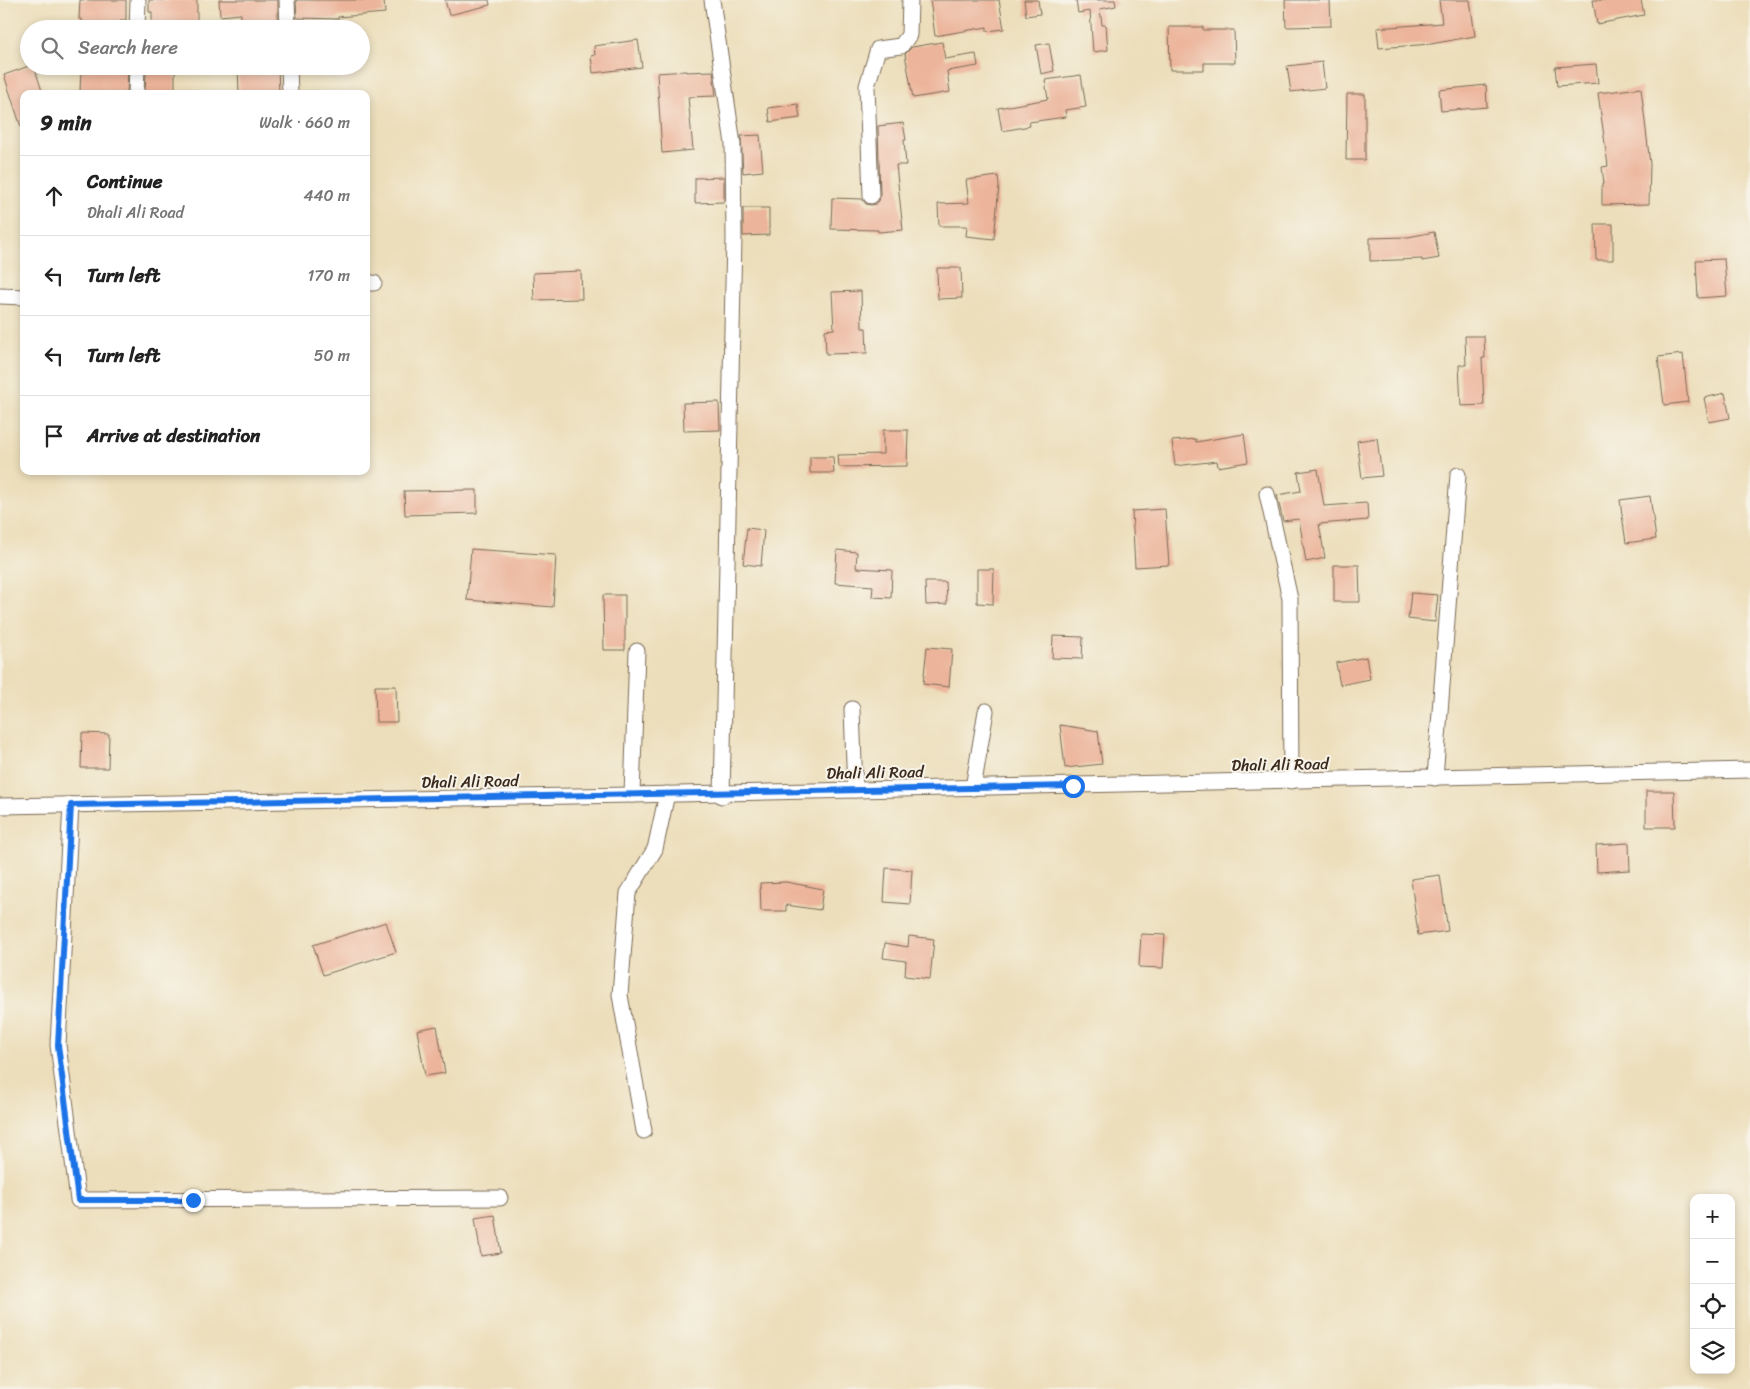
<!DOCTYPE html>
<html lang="en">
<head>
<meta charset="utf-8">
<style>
	body { margin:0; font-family:Sriracha,sans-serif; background:#f6f6f6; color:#222 }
	.controls { position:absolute; right:15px; bottom:15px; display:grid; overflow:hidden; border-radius:10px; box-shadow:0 2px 8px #0003 }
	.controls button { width:45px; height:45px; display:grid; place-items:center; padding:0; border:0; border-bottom:1px solid #e0e0e0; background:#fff; color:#222; font:25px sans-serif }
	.stop { position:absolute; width:15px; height:15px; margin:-11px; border:4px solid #1a73e8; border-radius:50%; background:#fff }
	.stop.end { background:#1a73e8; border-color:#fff; box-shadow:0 1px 5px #0008 }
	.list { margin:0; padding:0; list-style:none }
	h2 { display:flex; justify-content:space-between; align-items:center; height:65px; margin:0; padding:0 20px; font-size:21px }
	h2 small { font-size:16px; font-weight:400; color:#767676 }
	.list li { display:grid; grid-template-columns:32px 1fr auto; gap:15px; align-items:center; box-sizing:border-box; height:80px; padding:0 20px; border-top:1px solid #e0e0e0 }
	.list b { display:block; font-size:19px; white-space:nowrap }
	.list p { margin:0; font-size:16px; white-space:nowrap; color:#767676 }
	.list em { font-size:16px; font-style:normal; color:#767676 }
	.icon { flex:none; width:28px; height:28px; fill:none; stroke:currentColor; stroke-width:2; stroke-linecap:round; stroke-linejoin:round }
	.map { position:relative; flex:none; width:1750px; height:1389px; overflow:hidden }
	.search { position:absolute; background:#fff; box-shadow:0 2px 8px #0003; left:20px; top:20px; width:350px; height:55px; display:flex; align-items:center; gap:12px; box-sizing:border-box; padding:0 18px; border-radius:28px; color:#767676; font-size:19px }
	.panel { position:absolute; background:#fff; box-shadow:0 2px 8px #0003; left:20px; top:90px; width:350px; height:385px; border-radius:10px }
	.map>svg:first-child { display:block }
	.building { fill:#ecb49a }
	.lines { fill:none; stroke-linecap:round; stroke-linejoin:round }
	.minor-casing { stroke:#796955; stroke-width:17 }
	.minor { stroke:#fff; stroke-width:15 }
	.route { stroke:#1a73e8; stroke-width:6 }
	.labels { text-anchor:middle; stroke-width:4; stroke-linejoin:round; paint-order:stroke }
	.street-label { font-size:16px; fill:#3b2a1e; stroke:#f7f3e8 }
</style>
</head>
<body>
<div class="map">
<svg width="1750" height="1389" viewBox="0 0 1750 1389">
	<rect width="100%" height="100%" fill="#f7f3e8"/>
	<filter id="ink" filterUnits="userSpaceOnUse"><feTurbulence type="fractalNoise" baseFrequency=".02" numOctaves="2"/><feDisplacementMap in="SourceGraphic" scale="10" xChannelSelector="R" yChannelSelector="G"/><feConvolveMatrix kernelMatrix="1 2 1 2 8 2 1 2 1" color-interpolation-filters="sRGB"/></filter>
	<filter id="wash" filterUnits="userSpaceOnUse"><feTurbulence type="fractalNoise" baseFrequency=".0096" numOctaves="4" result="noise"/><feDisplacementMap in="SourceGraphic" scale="20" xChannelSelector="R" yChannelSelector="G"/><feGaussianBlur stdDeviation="1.12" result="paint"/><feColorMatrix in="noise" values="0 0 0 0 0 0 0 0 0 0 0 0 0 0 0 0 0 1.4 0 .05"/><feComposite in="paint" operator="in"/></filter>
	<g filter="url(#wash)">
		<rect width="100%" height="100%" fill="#ecdeba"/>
		<g id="blocks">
			<g class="building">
				<path d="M80 0H126V20H120L121 29H83L82 19H79Z"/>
				<path d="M149 0H197V29H152V12H149Z"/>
				<path d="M219 0H278V20L241 22V14L220 16Z"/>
				<path d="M296 0H384L385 13 338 17V19L297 18Z"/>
				<path d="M445 0H489L490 5 449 15Z"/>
				<path d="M930 0H999L1004 29 987 31V27L935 36Z"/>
				<path d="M1024 0H1038L1040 14 1026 16Z"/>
				<path d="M1076 0H1115L1116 6 1100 9 1102 25H1106L1108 50 1093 52 1090 11 1078 13Z"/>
				<path d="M1285 0H1330L1331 26 1286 27Z"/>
				<path d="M1439 0H1470L1475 36 1431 44 1379 48 1377 28 1442 23Z"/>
				<path d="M1593 0H1641L1644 15 1597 24Z"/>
				<path d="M1169 27H1203V30H1234L1235 63H1204V70H1170Z"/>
				<path d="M638 40 642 67 593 73 591 56 595 55 594 46Z"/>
				<path d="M942 42 945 59 976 54 978 66 947 71 950 92 913 98 905 54 912 47Z"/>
				<path d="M1049 43 1054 71 1041 74 1036 45Z"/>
				<path d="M1322 62 1325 88 1291 92 1287 66Z"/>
				<path d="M1596 64 1598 83 1557 86 1555 67Z"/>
				<path d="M29 66H34L43 94H24V126L21 127 4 75Z"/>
				<path d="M238 66H278L279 94H239Z"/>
				<path d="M81 67 128 69 127 94 80 93Z"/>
				<path d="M146 71H175V94H145Z"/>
				<path d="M686 71V72L713 71 716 96 688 97 693 150 662 153 657 73Z"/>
				<path d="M1081 75 1086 107 1065 110 1066 117 1029 122 1030 126 1002 131 998 108 1048 99 1045 80Z"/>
				<path d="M1486 85 1487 107 1441 111 1439 90Z"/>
				<path d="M1641 88 1650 164 1649 204 1602 205V184H1604L1602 167 1608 166 1598 93Z"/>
				<path d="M1347 94H1365V160H1346Z"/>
				<path d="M798 104 800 118 770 122 768 108Z"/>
				<path d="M903 123 906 140H904L906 165H896L903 230 878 232V230L831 229 832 198 862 199 866 204 871 205 876 204 879 201 880 196 878 126Z"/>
				<path d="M760 135 763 171 743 173 741 136Z"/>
				<path d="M998 176 999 186 994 239 966 236 967 226H939L938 204 969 203 966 180Z"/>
				<path d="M724 177V202L695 203V178Z"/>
				<path d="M743 208H769V235L743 236Z"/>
				<path d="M1595 224H1613V260H1596Z"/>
				<path d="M1434 232 1439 258 1422 261V259L1370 261V238L1408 237Z"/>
				<path d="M1724 259 1727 296 1698 298 1696 260Z"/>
				<path d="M937 268H961L962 298 938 299Z"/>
				<path d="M581 271 582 299 534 300 533 273Z"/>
				<path d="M861 291 862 328H866L867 353 826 354 825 330 834 329 832 292Z"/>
				<path d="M1465 336H1484L1485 358H1482L1484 405 1461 406 1459 365H1466Z"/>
				<path d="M1683 354 1688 402 1664 405 1658 357Z"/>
				<path d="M1725 393 1730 418 1709 422 1704 398Z"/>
				<path d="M719 402 720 430 684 431 683 403Z"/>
				<path d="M883 430H908L907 466 839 467 838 455 883 454Z"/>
				<path d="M1244 434 1248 462 1218 467 1217 461 1175 466 1172 441 1196 439V442Z"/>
				<path d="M1377 438 1382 476 1362 478 1357 441Z"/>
				<path d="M810 457H833L834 473H810Z"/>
				<path d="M1318 469 1324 506 1367 503 1368 520 1319 524 1325 558 1306 562 1299 519 1283 521 1277 495 1301 491 1298 472Z"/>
				<path d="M477 490V513L405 515 404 491Z"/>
				<path d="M1650 496 1656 539 1626 543 1620 500Z"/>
				<path d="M1165 509 1169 565 1135 567 1132 511Z"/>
				<path d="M747 528 764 530 761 566 743 564Z"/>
				<path d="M471 549 556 555 553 607 467 600Z"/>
				<path d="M837 550 857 552 856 568 892 570 891 598 872 597 873 586 835 583Z"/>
				<path d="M1334 565H1359L1360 602H1334Z"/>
				<path d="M977 569H994L993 604 977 603Z"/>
				<path d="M925 582H946L947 604 926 605Z"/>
				<path d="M1411 593 1438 595 1435 622 1408 619Z"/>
				<path d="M603 595H625V650H604Z"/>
				<path d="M1053 636 1083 637 1082 659 1052 658Z"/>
				<path d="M927 647 952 649 949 687 923 684Z"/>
				<path d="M1366 657 1370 679 1340 685 1336 663Z"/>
				<path d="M375 686H396L397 722H376Z"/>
				<path d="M1060 725 1098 731 1102 764 1065 768Z"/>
				<path d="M82 733 109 734 108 768H81Z"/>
				<path d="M1646 791H1674L1675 827H1646Z"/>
				<path d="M1629 843 1630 870 1597 872 1596 845Z"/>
				<path d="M886 868 912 870 910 904 884 902Z"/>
				<path d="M1440 875 1448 931 1418 935 1411 879Z"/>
				<path d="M786 882 823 889 820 910 786 905V911H761L760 883Z"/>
				<path d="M386 922 396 952 323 975 313 945Z"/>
				<path d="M1141 934 1165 935 1163 968 1139 967Z"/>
				<path d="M909 936 934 939 930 979 905 976 906 961 883 958 885 943 908 947Z"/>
				<path d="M437 1026 445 1073 425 1076 417 1030Z"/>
				<path d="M495 1215 501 1253 481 1256 475 1218Z"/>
			</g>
		</g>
	</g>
	<g filter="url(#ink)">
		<use href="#blocks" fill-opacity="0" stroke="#796955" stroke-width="1"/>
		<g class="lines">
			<g class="minor-casing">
				<g id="minor">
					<path d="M287 0 288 29"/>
					<path d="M712 0 733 144 734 237 722 796"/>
					<path d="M137 29 138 0"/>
					<path d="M289 66 290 94"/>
					<path d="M136 94 137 66"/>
					<path d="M871 196 867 86 878 49 901 46 909 35 910 0"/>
					<path d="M366 283H374"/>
					<path d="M0 296 24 297"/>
					<path d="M1267 494 1290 599 1291 781"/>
					<path d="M852 709 855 790"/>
					<path d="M1435 778 1458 475"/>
					<path d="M973 788 986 711"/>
					<path d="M632 795 637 651"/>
					<path d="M71 805 58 1045 78 1200 500 1198"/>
					<path d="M0 806 632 795 1750 770"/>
					<path d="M644 1131 620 995 628 893 655 849 667 794"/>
				</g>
			</g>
			<use href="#minor" class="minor"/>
		</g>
	</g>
	<g class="lines" filter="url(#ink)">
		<path class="route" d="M193 1200H78L58 1045 71 805 1073 786"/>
	</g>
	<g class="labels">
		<g class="street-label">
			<text transform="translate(1280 764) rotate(-1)" y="6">Dhali Ali Road</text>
			<text transform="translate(875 772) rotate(-1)" y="6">Dhali Ali Road</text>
			<text transform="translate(470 781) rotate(-1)" y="6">Dhali Ali Road</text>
		</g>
	</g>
</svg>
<div class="controls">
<button>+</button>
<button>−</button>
<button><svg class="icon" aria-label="locate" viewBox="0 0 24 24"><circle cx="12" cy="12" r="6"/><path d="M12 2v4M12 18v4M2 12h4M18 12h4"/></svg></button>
<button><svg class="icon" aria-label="layers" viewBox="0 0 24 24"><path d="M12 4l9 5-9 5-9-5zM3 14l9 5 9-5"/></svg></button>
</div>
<div class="stop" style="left:1073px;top:786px"></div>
<div class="stop end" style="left:193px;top:1200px"></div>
<div class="search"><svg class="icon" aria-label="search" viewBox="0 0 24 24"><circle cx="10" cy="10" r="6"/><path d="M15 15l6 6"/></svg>Search here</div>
<section class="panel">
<h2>9 min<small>Walk · 660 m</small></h2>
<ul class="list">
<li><svg class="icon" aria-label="ahead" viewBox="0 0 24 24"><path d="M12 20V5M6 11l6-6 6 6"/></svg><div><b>Continue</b><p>Dhali Ali Road</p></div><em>440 m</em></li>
<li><svg class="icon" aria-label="left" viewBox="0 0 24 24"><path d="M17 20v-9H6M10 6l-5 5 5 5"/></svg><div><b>Turn left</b></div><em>170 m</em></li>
<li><svg class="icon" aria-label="left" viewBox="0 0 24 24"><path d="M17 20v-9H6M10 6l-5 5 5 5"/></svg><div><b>Turn left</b></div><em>50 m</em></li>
<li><svg class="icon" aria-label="arrive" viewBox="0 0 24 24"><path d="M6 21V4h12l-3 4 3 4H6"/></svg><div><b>Arrive at destination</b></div></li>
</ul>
</section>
</div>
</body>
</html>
